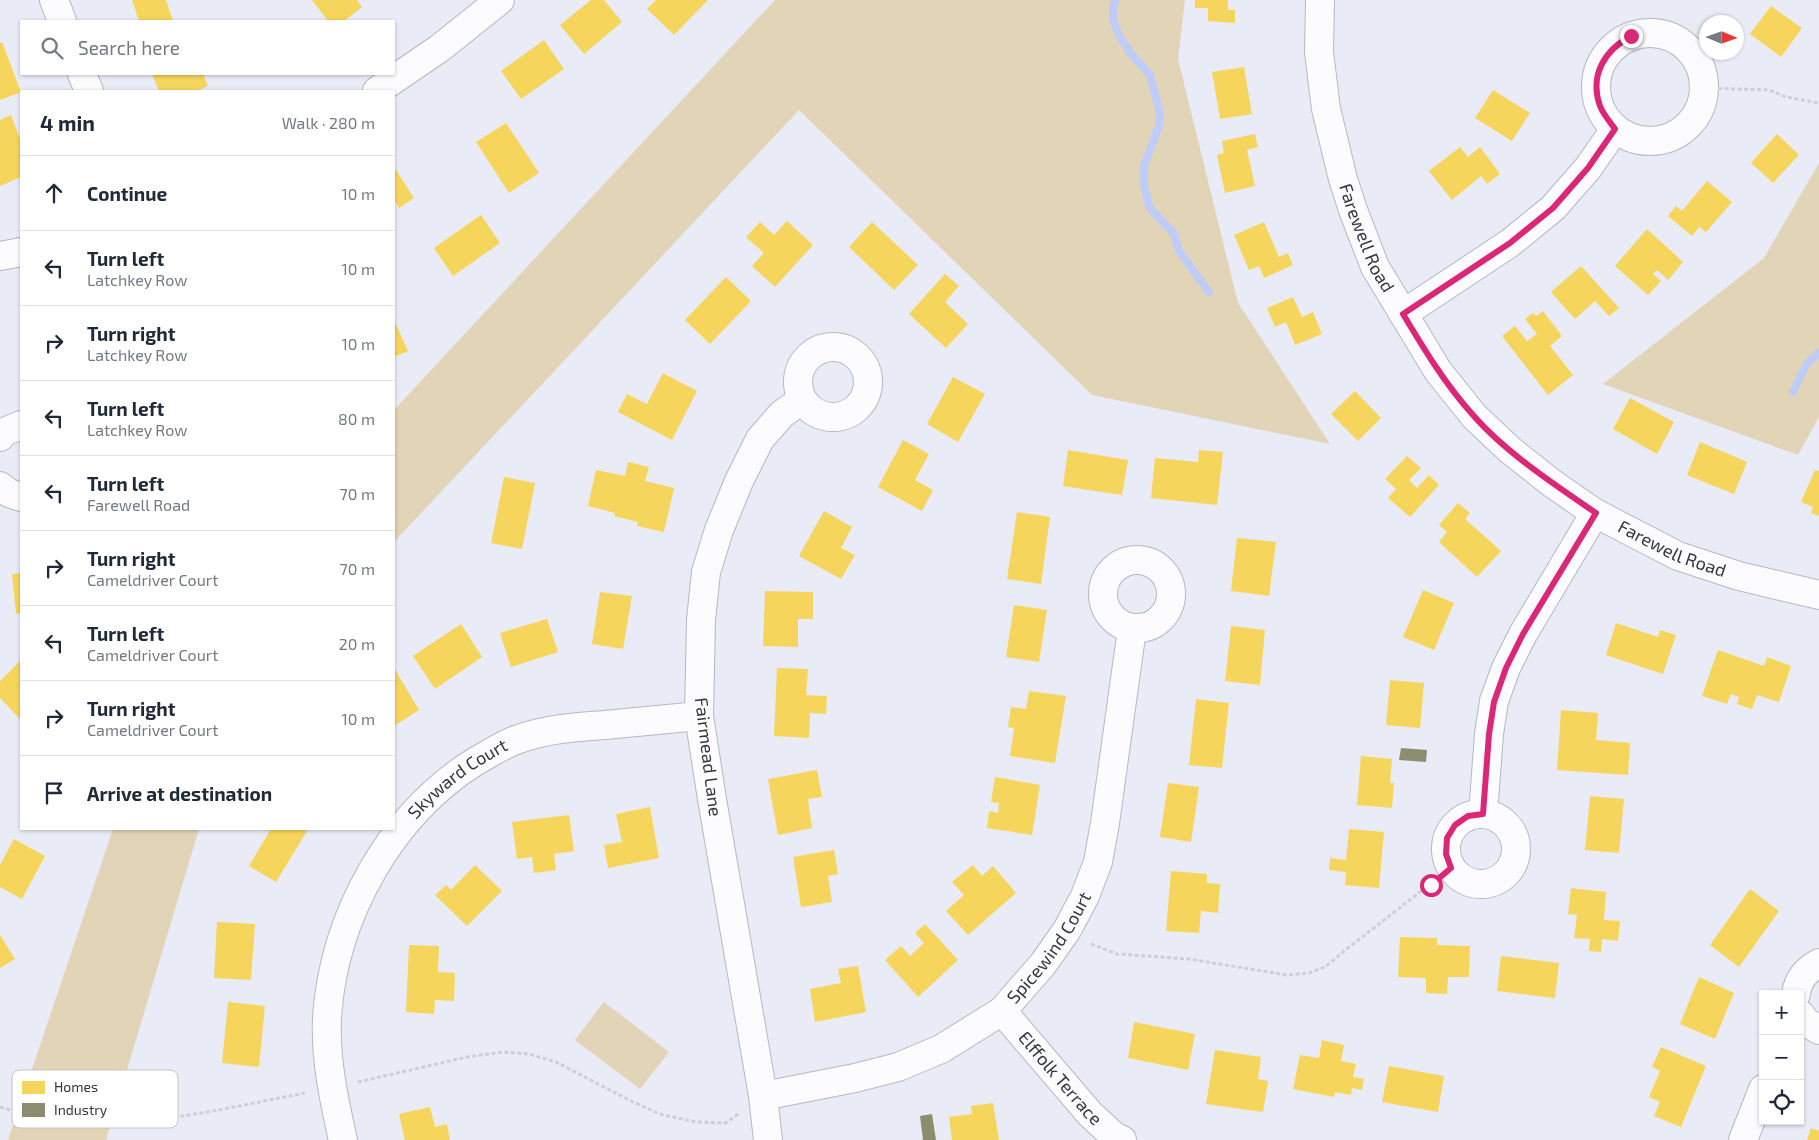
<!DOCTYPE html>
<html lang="en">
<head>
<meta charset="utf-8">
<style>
	body { margin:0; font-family:"Exo 2",sans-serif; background:#f6f6f7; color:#1f2937 }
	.controls { position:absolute; right:15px; bottom:15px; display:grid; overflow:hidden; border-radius:0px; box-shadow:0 1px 4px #0004 }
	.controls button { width:45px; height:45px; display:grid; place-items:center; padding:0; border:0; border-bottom:1px solid #e0e1e3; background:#fff; color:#1f2937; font:25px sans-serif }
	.compass { position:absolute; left:1699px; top:15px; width:45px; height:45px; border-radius:50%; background:#fff; box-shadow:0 1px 4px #0004; rotate:92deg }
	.stop { position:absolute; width:15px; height:15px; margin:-11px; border:4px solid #db2777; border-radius:50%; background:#fff }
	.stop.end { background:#db2777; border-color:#fff; box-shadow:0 1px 5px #0008 }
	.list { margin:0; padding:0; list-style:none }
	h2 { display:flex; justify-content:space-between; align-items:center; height:65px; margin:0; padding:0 20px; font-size:21px }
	h2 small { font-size:16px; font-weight:400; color:#747a83 }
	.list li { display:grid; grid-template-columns:32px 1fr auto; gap:15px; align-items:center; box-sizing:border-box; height:75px; padding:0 20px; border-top:1px solid #e0e1e3 }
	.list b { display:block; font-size:19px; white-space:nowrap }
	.list p { margin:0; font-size:16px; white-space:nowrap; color:#747a83 }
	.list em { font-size:16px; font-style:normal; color:#747a83 }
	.icon { flex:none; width:28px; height:28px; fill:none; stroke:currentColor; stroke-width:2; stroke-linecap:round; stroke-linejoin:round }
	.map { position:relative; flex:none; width:1819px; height:1140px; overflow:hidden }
	.search { position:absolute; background:#fff; box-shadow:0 1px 4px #0004; left:20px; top:20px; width:375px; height:55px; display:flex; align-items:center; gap:12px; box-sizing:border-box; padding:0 18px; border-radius:0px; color:#747a83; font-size:19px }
	.panel { position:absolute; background:#fff; box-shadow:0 1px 4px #0004; left:20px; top:90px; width:375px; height:740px; border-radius:0px }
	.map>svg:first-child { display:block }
	.green { fill:#e1d4b7 }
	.homes { fill:#f6d55c }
	.industry { fill:#8c8c6e }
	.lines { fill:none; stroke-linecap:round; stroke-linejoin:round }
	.stream { stroke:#c0ccf8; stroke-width:8 }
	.minor-casing { stroke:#b5b7c1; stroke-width:30 }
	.path { stroke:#cdcfd2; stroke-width:3; stroke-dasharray:4 2.5; stroke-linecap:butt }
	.minor { stroke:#fcfcfe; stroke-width:28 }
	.route { stroke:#db2777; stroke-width:6 }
	.labels { text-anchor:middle; stroke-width:5; stroke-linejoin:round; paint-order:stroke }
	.street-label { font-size:18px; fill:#33363f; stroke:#fff }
	.key { fill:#fff; stroke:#c2c3c5; stroke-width:1 }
	.key-label { font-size:14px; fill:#33363f }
</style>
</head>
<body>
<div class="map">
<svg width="1819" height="1140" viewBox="0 0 1819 1140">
	<rect width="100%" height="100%" fill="#e9ecf7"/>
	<g class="green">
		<path d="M775 0H1185L1178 59 1238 303 1330 444 1092 395 799 110 394 542V410Z"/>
		<path d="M1819 163V417L1798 455 1603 384 1764 258Z"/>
		<path d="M113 829H199L106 1140H8Z"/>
		<path d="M604 1002 669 1052 640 1089 575 1040Z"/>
	</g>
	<g class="homes">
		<path d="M132 0H166L173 21H139Z"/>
		<path d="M312 0H357L362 7 344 21H328Z"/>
		<path d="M591 0H604L622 22 584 54 560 25Z"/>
		<path d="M656 0H708L674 35 647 9Z"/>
		<path d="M1195 0H1228V10H1235V23L1208 21V8H1195Z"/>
		<path d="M1771 6 1802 28 1781 57 1750 34Z"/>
		<path d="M544 40 564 69 521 99 501 71Z"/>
		<path d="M2 42 21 92 0 100V43Z"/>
		<path d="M1244 67 1252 114 1220 119 1212 72Z"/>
		<path d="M152 74H203L208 86 197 91H159Z"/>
		<path d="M1493 90 1530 113 1512 141 1475 118Z"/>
		<path d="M11 115 21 142V177L0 186V120Z"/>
		<path d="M506 123 539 173 509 193 476 142Z"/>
		<path d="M1255 134 1258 147 1247 150 1255 186 1225 193 1217 155 1224 153 1222 141Z"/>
		<path d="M1777 134 1799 155 1773 183 1751 163Z"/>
		<path d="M1460 147 1468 157 1480 147 1500 174 1487 184 1481 176 1452 200 1429 171Z"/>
		<path d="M394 167 414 198 399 208 394 200Z"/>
		<path d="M1707 181 1732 202 1706 232 1699 227 1692 236 1668 216 1676 206 1682 211Z"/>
		<path d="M481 215 500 243 453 276 434 248Z"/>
		<path d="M787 221 813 245 775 287 752 266 764 253 746 237 760 222 774 235Z"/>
		<path d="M872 222 918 265 894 290 849 247Z"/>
		<path d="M1264 222 1279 257 1288 253 1293 265 1264 278 1259 266 1249 270 1234 235Z"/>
		<path d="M1647 229 1683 262 1668 280 1657 270 1653 274 1661 281 1648 295 1615 266Z"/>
		<path d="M1581 266 1619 308 1609 316 1595 301 1575 319 1551 292Z"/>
		<path d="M945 274 959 286 945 302 968 324 946 348 909 314Z"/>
		<path d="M726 277 751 301 710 344 685 320Z"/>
		<path d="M1293 297 1302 317 1313 312 1322 334 1295 345 1286 322 1275 327 1267 308Z"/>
		<path d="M1543 311 1562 336 1550 346 1573 375 1548 395 1502 336 1515 326 1527 341 1537 334 1525 319 1533 313 1536 316Z"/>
		<path d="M394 320 408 351 394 357Z"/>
		<path d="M663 373 697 391 672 440 618 412 627 394 647 404Z"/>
		<path d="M953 377 985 394 958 442 927 424Z"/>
		<path d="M1355 391 1381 418 1358 441 1331 414Z"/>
		<path d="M1630 398 1674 422 1657 454 1613 429Z"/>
		<path d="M903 440 929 454 915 480 933 490 922 511 878 487Z"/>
		<path d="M1700 442 1747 462 1734 494 1687 475Z"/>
		<path d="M1068 450 1128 460 1122 495 1063 486Z"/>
		<path d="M1199 450 1223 452 1217 505 1151 498 1155 458 1198 462Z"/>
		<path d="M1407 456 1421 468 1409 480 1417 488 1429 475 1439 485 1410 517 1388 498 1396 489 1385 479Z"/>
		<path d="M628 462 649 467 645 481 674 488 664 532 637 526 638 522 614 516 615 513 588 506 596 470 625 476Z"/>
		<path d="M1815 470 1819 471V516L1811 513 1813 507 1801 502Z"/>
		<path d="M504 477 535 483 522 549 491 543Z"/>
		<path d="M1458 503 1470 513 1465 519 1501 551 1477 577 1439 542 1447 532 1439 525Z"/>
		<path d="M824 511 852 527 841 548 855 555 841 579 799 556Z"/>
		<path d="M1017 512 1050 517 1041 584 1007 579Z"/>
		<path d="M1237 538 1276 542 1269 596 1231 591Z"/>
		<path d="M21 573V613L16 614 12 574Z"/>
		<path d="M1423 590 1454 603 1434 650 1403 637Z"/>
		<path d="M765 591 813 592V619H798V647L763 646Z"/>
		<path d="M600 592 632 596 623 649 592 644Z"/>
		<path d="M1014 605 1047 610 1039 662 1006 657Z"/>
		<path d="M547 619 558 652 511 667 500 633Z"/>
		<path d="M1616 623 1658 637 1660 630 1676 635 1663 674 1606 655Z"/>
		<path d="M461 624 482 657 435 689 413 656Z"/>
		<path d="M1231 626 1265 630 1260 685 1225 681Z"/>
		<path d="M1718 650 1764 666 1767 657 1791 666 1779 702 1757 695 1752 709 1737 704 1739 697 1731 694 1727 704 1702 696Z"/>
		<path d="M21 660V720L0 698V681Z"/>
		<path d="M394 668 419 710 394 726Z"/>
		<path d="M777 668 808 669 806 695 827 696 826 714 810 713 809 738 774 736Z"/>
		<path d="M1390 680 1424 683 1420 728 1386 725Z"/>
		<path d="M1029 691 1066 696 1055 763 1010 756 1014 728 1008 727 1011 707 1026 709Z"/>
		<path d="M1196 699 1229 703 1222 768 1189 765Z"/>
		<path d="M1561 710 1598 713 1596 740 1630 743 1628 775 1557 770Z"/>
		<path d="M1361 756 1392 759 1390 783H1394L1392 808 1357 805Z"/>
		<path d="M817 770 822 797 808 799 812 828 778 835 768 779Z"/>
		<path d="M995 777 1040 785 1032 835 987 828 989 811 998 813 999 803 991 802Z"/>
		<path d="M1168 783 1199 787 1191 842 1160 837Z"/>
		<path d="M1590 796 1624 799 1619 853 1585 850Z"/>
		<path d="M650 807 659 858 608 868 604 845 622 842 616 814Z"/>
		<path d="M569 815 574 851 554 854 556 870 534 873 532 857 517 859 512 822Z"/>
		<path d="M271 829H303L307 831 276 882 249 866Z"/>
		<path d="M1349 829 1384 832 1379 888 1345 885 1346 872 1329 870 1330 858 1346 860Z"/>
		<path d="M14 839 45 856 22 899 0 887V865Z"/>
		<path d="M834 850 838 874 828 876 832 902 801 907 793 857Z"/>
		<path d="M475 865 502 891 467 926 435 895 446 885 451 890Z"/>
		<path d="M973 865 982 876 993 866 1016 893 968 935 946 911 964 895 952 882Z"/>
		<path d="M1171 871 1207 874V883L1220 884 1218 913 1201 911 1199 933 1166 931Z"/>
		<path d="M1571 888 1606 892 1604 920 1620 921 1618 941 1602 939 1601 952 1589 951 1590 939 1574 938 1577 915 1568 914Z"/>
		<path d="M1750 889 1779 911 1739 967 1710 945Z"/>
		<path d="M217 922 255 924 251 980 214 978Z"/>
		<path d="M925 924 958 960 918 997 885 960 901 946 910 956 924 943 915 933Z"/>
		<path d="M0 935 15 959 0 968Z"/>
		<path d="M1400 937 1437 938V945L1470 946 1469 977H1448L1447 994 1426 993V978L1398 977Z"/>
		<path d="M409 945 439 946 438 972 455 973 454 1001 435 1000 434 1014 406 1012Z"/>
		<path d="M1501 956 1559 963 1555 998 1497 991Z"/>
		<path d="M858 966 866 1012 815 1022 810 989 841 983 838 969Z"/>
		<path d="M1699 977 1734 993 1715 1039 1680 1024Z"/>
		<path d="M228 1002 265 1006 259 1067 222 1063Z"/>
		<path d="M1134 1022 1195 1034 1188 1070 1128 1058Z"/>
		<path d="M1322 1040 1344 1045 1341 1061 1356 1064 1353 1077 1364 1079 1362 1090 1352 1088 1351 1095 1335 1092 1334 1097 1293 1089 1300 1055 1319 1058Z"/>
		<path d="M1661 1047 1706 1066 1681 1127 1654 1116 1660 1102 1649 1097 1660 1071 1652 1067Z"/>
		<path d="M1215 1050 1261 1057 1258 1079 1268 1081 1263 1112 1206 1104Z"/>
		<path d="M1389 1066 1444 1076 1438 1112 1382 1102Z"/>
		<path d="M993 1103 999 1140H952L949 1117 972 1114 971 1106Z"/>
		<path d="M430 1107 435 1127 447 1124 450 1140H405L399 1114Z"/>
		<path d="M1811 1128 1819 1131V1140H1807Z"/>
	</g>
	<g class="industry">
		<path d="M1401 748 1427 750 1426 762 1399 760Z"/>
		<path d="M932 1114 936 1140H923L920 1116Z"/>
	</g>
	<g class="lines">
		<g class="stream">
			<path d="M1116 0 1113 7V20L1119 35 1131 54 1150 75 1160 113 1159 126 1144 166V185L1150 208 1174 234 1179 251 1209 292"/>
			<path d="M1793 392 1806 365 1819 352"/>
		</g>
		<g class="minor-casing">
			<g id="minor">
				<path d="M54 0 62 21"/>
				<path id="s1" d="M1320 0 1319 52 1326 109 1343 179 1353 210 1375 267 1438 371 1474 416 1510 450 1553 484 1595 513 1678 556 1739 576 1819 595"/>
				<circle cx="1650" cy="87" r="54"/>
				<path d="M82 74 89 91"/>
				<path d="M377 91 440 48 500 0"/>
				<path d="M0 256 21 252"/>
				<path d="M1403 314 1510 243 1553 208 1588 168 1615 129"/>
				<circle cx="833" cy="382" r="35"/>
				<path d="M0 437 4 432 21 425"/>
				<path d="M0 486 9 493 21 497"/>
				<circle cx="1137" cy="594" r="34"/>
				<path d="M1483 814 1489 734 1494 701 1506 668 1523 634 1595 513"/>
				<circle cx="1481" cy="849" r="35"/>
				<path d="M1796 994C1798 979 1806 970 1819 963"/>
				<path id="s2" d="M1002 1011 1090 1114 1114 1136 1122 1140"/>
				<path d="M1800 1014 1806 1022 1819 1030"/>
				<path id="s3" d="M763 1096 855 1078 898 1067 941 1049 1002 1011 1043 964 1067 930 1085 896 1098 862 1105 823 1132 629"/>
				<path id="s4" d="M343 1140C334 1100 325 1059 327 1017 334 916 390 815 476 761 489 754 502 745 516 740 545 729 575 727 605 725 637 722 668 719 699 716"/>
				<path d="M768 1140 763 1096 712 799 699 716 701 620 706 572 719 530 739 481 760 439 782 414 802 400"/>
				<path d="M1743 1140 1763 1089"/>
			</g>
		</g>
		<g class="path">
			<path d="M1705 88 1769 90 1786 97 1819 103"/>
			<path d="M1091 944 1117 954 1189 959 1287 975 1309 973 1325 967 1348 948 1451 868"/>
			<path d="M358 1082 467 1057 503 1052 529 1054 556 1062 633 1102 660 1114 696 1122 726 1123 738 1114"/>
			<path d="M0 1107C104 1139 202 1113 305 1093"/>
		</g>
		<use href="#minor" class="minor"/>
	</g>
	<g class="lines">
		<path class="route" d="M1431 885 1451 868 1446 854 1447 838 1455 825 1468 816 1483 814 1489 734 1494 702 1506 668 1523 634 1596 513C1555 485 1505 452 1473 415 1445 384 1424 349 1403 314L1510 243 1553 208 1588 168 1615 129C1610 122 1603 114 1600 106 1589 75 1605 50 1631 36"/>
	</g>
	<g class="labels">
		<g class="street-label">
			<text dy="6" stroke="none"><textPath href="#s1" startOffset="245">Farewell Road</textPath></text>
			<text dy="6" stroke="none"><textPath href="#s1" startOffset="695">Farewell Road</textPath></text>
			<text transform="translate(708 757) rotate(83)" y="6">Fairmead Lane</text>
			<text dy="6" stroke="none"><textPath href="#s4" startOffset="406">Skyward Court</textPath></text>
			<text dy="6" stroke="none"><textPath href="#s3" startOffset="336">Spicewind Court</textPath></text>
			<text dy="6" stroke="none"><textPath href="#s2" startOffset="89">Elffolk Terrace</textPath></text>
		</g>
	</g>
	<rect x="12" y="1070" width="166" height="58" rx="8" class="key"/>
	<rect x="22" y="1081" width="23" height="13" fill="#f6d55c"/>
	<rect x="22" y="1103" width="23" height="14" fill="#8c8c6e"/>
	<g class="key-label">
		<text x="54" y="1092">Homes</text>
		<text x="54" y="1115">Industry</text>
	</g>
</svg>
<div class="controls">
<button>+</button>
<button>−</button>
<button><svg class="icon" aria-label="locate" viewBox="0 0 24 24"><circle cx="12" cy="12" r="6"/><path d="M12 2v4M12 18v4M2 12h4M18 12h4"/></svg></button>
</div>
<svg class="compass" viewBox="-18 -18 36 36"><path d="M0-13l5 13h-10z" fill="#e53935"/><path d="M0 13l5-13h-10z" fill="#747a83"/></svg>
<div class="stop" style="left:1431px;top:885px"></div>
<div class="stop end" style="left:1631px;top:36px"></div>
<div class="search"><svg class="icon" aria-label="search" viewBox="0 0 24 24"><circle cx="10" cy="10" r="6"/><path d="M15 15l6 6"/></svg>Search here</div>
<section class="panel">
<h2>4 min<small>Walk · 280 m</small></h2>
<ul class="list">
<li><svg class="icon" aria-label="ahead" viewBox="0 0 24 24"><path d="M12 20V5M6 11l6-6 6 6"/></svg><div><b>Continue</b></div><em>10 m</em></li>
<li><svg class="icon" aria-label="left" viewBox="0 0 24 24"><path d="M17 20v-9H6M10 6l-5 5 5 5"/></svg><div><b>Turn left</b><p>Latchkey Row</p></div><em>10 m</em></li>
<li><svg class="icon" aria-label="right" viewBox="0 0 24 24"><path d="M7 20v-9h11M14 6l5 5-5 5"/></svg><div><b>Turn right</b><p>Latchkey Row</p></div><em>10 m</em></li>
<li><svg class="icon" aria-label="left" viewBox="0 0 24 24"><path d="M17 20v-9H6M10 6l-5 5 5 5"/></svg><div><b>Turn left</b><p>Latchkey Row</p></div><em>80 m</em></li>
<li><svg class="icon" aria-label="left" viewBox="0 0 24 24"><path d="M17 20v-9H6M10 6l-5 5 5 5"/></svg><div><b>Turn left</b><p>Farewell Road</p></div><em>70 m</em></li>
<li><svg class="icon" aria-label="right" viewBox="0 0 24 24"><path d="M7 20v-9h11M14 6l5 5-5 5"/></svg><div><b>Turn right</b><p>Cameldriver Court</p></div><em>70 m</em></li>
<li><svg class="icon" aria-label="left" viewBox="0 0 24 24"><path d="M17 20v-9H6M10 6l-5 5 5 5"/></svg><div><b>Turn left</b><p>Cameldriver Court</p></div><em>20 m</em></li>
<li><svg class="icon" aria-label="right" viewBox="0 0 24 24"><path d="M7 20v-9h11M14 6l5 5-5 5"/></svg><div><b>Turn right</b><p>Cameldriver Court</p></div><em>10 m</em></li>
<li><svg class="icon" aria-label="arrive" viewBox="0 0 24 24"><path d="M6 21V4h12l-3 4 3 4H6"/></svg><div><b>Arrive at destination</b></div></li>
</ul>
</section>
</div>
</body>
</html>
